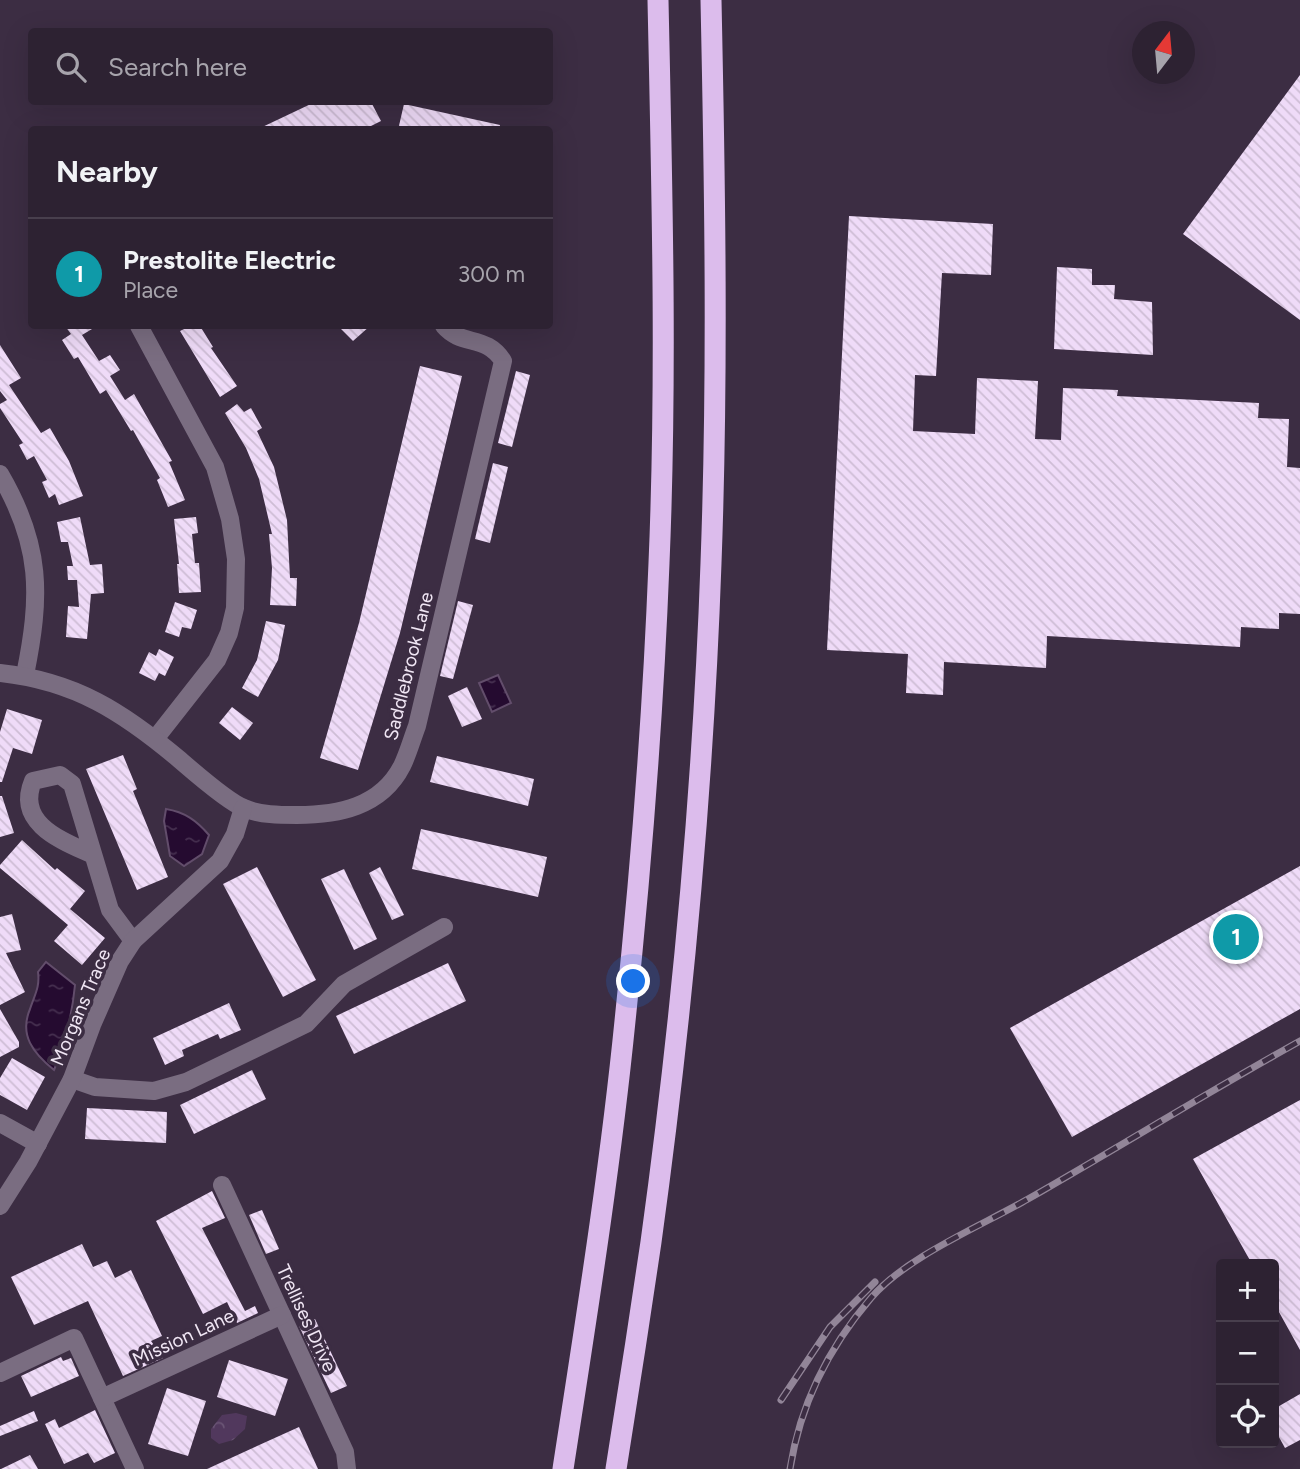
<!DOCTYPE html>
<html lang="en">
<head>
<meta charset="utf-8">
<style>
	body { margin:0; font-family:Figtree,sans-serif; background:#392f3e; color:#f1f3f6 }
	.controls { position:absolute; right:21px; bottom:21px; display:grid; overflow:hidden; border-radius:7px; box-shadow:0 7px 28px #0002 }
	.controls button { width:63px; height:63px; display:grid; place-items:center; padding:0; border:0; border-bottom:2px solid #483f4d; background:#2d2232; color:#f1f3f6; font:35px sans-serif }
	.compass { position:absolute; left:1132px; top:21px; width:63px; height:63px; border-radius:50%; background:#2d2232; box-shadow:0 7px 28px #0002; rotate:16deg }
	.you { position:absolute; left:634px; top:982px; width:24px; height:24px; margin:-18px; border:5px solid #fff; border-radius:50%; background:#1a73e8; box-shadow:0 0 0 10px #1a73e833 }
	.badge { display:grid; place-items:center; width:46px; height:46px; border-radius:50%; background:#8bbbb9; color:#fff; font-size:23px; font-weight:700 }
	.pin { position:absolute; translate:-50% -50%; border:4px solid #fff; box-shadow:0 2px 7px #0006 }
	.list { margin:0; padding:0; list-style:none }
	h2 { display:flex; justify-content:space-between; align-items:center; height:91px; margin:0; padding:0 28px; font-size:30px }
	h2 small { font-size:23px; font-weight:400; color:#a7a4ac }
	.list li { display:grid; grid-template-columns:46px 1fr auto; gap:21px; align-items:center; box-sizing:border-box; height:112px; padding:0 28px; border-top:2px solid #483f4d }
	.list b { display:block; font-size:26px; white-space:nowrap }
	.list p { margin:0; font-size:23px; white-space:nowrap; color:#a7a4ac }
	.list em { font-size:23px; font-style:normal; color:#a7a4ac }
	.icon { flex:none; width:38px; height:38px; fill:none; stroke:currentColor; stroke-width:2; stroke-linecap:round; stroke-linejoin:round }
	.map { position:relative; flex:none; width:1300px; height:1469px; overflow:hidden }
	.search { position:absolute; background:#2d2232; box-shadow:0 7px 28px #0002; left:28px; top:28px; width:525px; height:77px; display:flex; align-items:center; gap:18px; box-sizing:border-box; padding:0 24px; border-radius:7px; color:#a7a4ac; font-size:26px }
	.panel { position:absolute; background:#2d2232; box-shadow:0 7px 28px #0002; left:28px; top:126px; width:525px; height:203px; border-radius:7px }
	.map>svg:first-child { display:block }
	.forest { fill:url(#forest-crowns) }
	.water { fill:url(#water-ripples); stroke:#624d6b; stroke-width:2 }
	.building { fill:url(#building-back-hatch) }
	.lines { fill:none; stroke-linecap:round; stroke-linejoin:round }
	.minor { stroke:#7a6d81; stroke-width:18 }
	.highway { stroke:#dcbcec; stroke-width:21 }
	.rail-casing { stroke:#928598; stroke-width:7 }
	.rail { stroke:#3c2d43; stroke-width:4.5; stroke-dasharray:13; stroke-linecap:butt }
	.labels { text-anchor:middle; stroke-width:7; stroke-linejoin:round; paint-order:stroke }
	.street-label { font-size:19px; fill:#f0e6f4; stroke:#3c2d43 }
</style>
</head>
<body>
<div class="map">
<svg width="1300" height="1469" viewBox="0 0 1300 1469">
	<defs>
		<pattern id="forest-crowns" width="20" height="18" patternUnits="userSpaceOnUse" patternTransform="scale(1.75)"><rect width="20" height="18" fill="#51385d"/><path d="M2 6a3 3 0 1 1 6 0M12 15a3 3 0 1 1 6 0" fill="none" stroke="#6a5575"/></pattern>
		<pattern id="water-ripples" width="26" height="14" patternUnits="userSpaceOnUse" patternTransform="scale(1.75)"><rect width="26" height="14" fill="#250b30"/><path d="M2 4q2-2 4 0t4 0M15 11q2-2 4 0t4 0" fill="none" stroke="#452f4f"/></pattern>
		<pattern id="building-back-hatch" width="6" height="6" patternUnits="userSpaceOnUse" patternTransform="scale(1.75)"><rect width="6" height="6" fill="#efdbf8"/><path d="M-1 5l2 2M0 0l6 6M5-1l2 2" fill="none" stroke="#cebdd5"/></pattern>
	</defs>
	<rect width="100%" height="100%" fill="#3c2d43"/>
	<path class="forest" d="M236 1413 247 1416 245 1429 233 1440 219 1444 211 1438V1429L222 1415Z"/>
	<g class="water">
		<path d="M498 675 511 703 492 712 479 683Z"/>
		<path d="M166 809C185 812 197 821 209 835L202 854 184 866 170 856 164 821Z"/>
		<path d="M46 962 75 985C72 1015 66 1042 54 1070 33 1053 19 1035 30 1009 35 994 40 987 38 972Z"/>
	</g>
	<g class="building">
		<path d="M1300 75V320L1183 234Z"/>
		<path d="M315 102H371L381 121 363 130H256Z"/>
		<path d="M404 104 500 125 499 130H398Z"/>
		<path d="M849 216 993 224 991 275 942 273 936 376 915 375 913 431 975 434 977 378 1038 381 1035 439 1061 440 1063 388 1118 390 1117 396 1259 403 1258 418 1289 419 1287 467 1300 468V614L1279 613V629L1241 627 1240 647 1047 636 1046 668 944 662 943 695 906 693 908 654 827 650Z"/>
		<path d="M1057 267 1092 269V285H1115L1114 299 1152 302 1153 355 1054 349Z"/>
		<path d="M65 326H97L82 335 99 361 110 355 120 370 110 376 125 400 134 394 172 461 169 462 185 500 168 507 157 480 160 478 133 430 131 431 106 390 100 394 78 357 74 359 62 340 71 334Z"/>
		<path d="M190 326H200L213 347 211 348 237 386 220 397 180 331Z"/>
		<path d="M338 326H370L353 341Z"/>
		<path d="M0 345 21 378 9 385 41 433 50 428 69 461 83 496 59 505 55 494 49 498 42 482 47 480 34 456 27 460 19 445 23 443 0 408V404L7 400 0 391Z"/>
		<path d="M420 366 462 376 400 633 358 770 320 758 359 623Z"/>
		<path d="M516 371 530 375 512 447 498 443Z"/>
		<path d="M237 404 244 412 251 408 262 428 257 431 274 467 287 520 290 578H297L296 606 270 605 272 568 269 534H272L259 479 246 448 225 413Z"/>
		<path d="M493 463 508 467 490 543 475 539Z"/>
		<path d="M80 517 90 565 102 564 104 593 91 594 87 639 66 637 68 606 79 607 77 580H68L67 566H73L68 542H61L57 522Z"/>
		<path d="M196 517 198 533 192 534 195 563H199L201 592 179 593 177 564H179L174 519Z"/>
		<path d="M458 601 473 605 453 679 440 676Z"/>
		<path d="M175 602 197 610 191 629 182 627 179 637 165 632Z"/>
		<path d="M266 621 285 625 278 660 258 697 242 688 257 660Z"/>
		<path d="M159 649 174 657 165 676 159 673 155 681 139 673 149 652 156 656Z"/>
		<path d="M467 687 482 719 462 727 448 696Z"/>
		<path d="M232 707 253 723 240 740 219 723Z"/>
		<path d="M7 709 42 720 32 754 13 748 2 782H0V732Z"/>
		<path d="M123 755 137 789 133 791 168 877 137 890 86 769Z"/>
		<path d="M437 756 534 779 528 806 430 782Z"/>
		<path d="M0 796H2L14 833 0 837Z"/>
		<path d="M421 829 547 857 538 897 412 869Z"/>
		<path d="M22 840 55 870 57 868 85 891 70 909 105 938 82 965 54 941 68 925 0 868V865Z"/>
		<path d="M1300 866V1009L1072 1137 1010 1028Z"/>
		<path d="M257 867 316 980 283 997 223 884Z"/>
		<path d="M380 867 404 915 392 920 369 873Z"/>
		<path d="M344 869 377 939 354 950 321 879Z"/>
		<path d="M12 914 21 950 6 953 25 992 0 1005V917Z"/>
		<path d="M448 963 466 1001 354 1054 336 1016Z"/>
		<path d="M229 1003 241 1030 220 1039 218 1034 182 1050 184 1056 165 1065 153 1038Z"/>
		<path d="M0 1009 19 1042V1047L0 1057Z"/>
		<path d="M12 1058 45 1077 27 1110 0 1095V1078Z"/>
		<path d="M252 1070 266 1099 194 1134 180 1105Z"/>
		<path d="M1300 1100V1350L1274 1303V1264H1252L1193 1159Z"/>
		<path d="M87 1108 167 1112 166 1143 85 1139Z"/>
		<path d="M212 1191 225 1218 202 1228 245 1311 255 1306 258 1313 237 1323 227 1302 203 1314 156 1221Z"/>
		<path d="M262 1210 279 1249 266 1254 249 1215Z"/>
		<path d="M82 1244 93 1267 107 1261 115 1278 131 1270 162 1336 151 1341 163 1358 123 1376 88 1301 34 1325 11 1277Z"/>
		<path d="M315 1319 347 1386 331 1393 299 1326Z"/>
		<path d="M61 1357 63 1361 71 1358 79 1376 31 1397 21 1376Z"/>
		<path d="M229 1360 288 1379 275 1416 217 1397Z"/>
		<path d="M167 1388 206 1401 188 1456 148 1444Z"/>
		<path d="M1300 1394V1440L1285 1448 1274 1428V1409Z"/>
		<path d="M95 1410 115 1453 94 1463 88 1453 64 1464 45 1424 55 1419 59 1428Z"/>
		<path d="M34 1411 38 1421 0 1436V1426Z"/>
		<path d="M299 1427 318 1469H207L257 1446Z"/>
		<path d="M30 1455 38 1469H1Z"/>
	</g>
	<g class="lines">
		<g class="minor">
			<path d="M139 326 215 467 230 519 236 559 235 608 229 633 217 660 155 739"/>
			<path d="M0 474C42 546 41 596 25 675"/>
			<path d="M0 673C75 681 123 712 180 760 194 772 228 802 244 808 259 815 281 815 297 815 338 815 381 807 402 766 408 754 412 739 417 726L503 361C486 334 462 347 444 326"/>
			<path d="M93 855C63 841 15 824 33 781L60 775 72 784 110 910 133 941"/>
			<path d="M72 1079 95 1087 154 1091 186 1082 306 1024 344 984 444 927"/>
			<path d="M0 1123 38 1144"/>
			<path d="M222 1185 345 1452 347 1469"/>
			<path d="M0 1206 28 1162 72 1079 92 1025 120 961 133 941 220 861 235 834 243 808"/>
			<path d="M0 1373 74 1338 135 1469"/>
			<path d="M102 1398 282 1315"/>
		</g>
		<g class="highway">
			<path d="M563 1469C586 1320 610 1171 625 1021 641 869 653 716 659 563 667 375 662 188 658 0"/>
			<path d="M616 1469C628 1393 640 1318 651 1242 682 1017 703 790 711 563 718 375 715 188 711 0"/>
		</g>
		<g class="rail-casing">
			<g id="rail">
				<path d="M781 1400 830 1327 875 1282"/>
				<path d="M790 1469C800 1405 829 1347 871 1298 906 1257 981 1226 1028 1199 1119 1147 1208 1092 1300 1041"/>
			</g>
		</g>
		<use href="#rail" class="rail"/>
	</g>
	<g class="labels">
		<g class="street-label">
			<text transform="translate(408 666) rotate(-76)" y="7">Saddlebrook Lane</text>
			<text transform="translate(80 1007) rotate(-67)" y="7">Morgans Trace</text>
			<text transform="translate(307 1318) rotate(65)" y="7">Trellises Drive</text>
			<text transform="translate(183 1337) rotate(-25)" y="7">Mission Lane</text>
		</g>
	</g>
</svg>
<div class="controls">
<button>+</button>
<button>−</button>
<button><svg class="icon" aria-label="locate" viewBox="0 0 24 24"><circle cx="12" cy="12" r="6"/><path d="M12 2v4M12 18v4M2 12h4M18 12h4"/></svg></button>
</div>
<svg class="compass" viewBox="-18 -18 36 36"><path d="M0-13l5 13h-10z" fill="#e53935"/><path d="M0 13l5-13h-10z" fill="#a7a4ac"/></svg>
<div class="you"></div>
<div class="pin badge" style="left:1236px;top:937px;background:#0f9aa8">1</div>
<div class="search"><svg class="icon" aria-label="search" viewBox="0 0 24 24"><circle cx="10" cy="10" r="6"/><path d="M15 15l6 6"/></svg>Search here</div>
<section class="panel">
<h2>Nearby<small></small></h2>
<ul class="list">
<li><span class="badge" style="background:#0f9aa8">1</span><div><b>Prestolite Electric</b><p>Place</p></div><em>300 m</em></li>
</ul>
</section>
</div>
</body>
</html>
